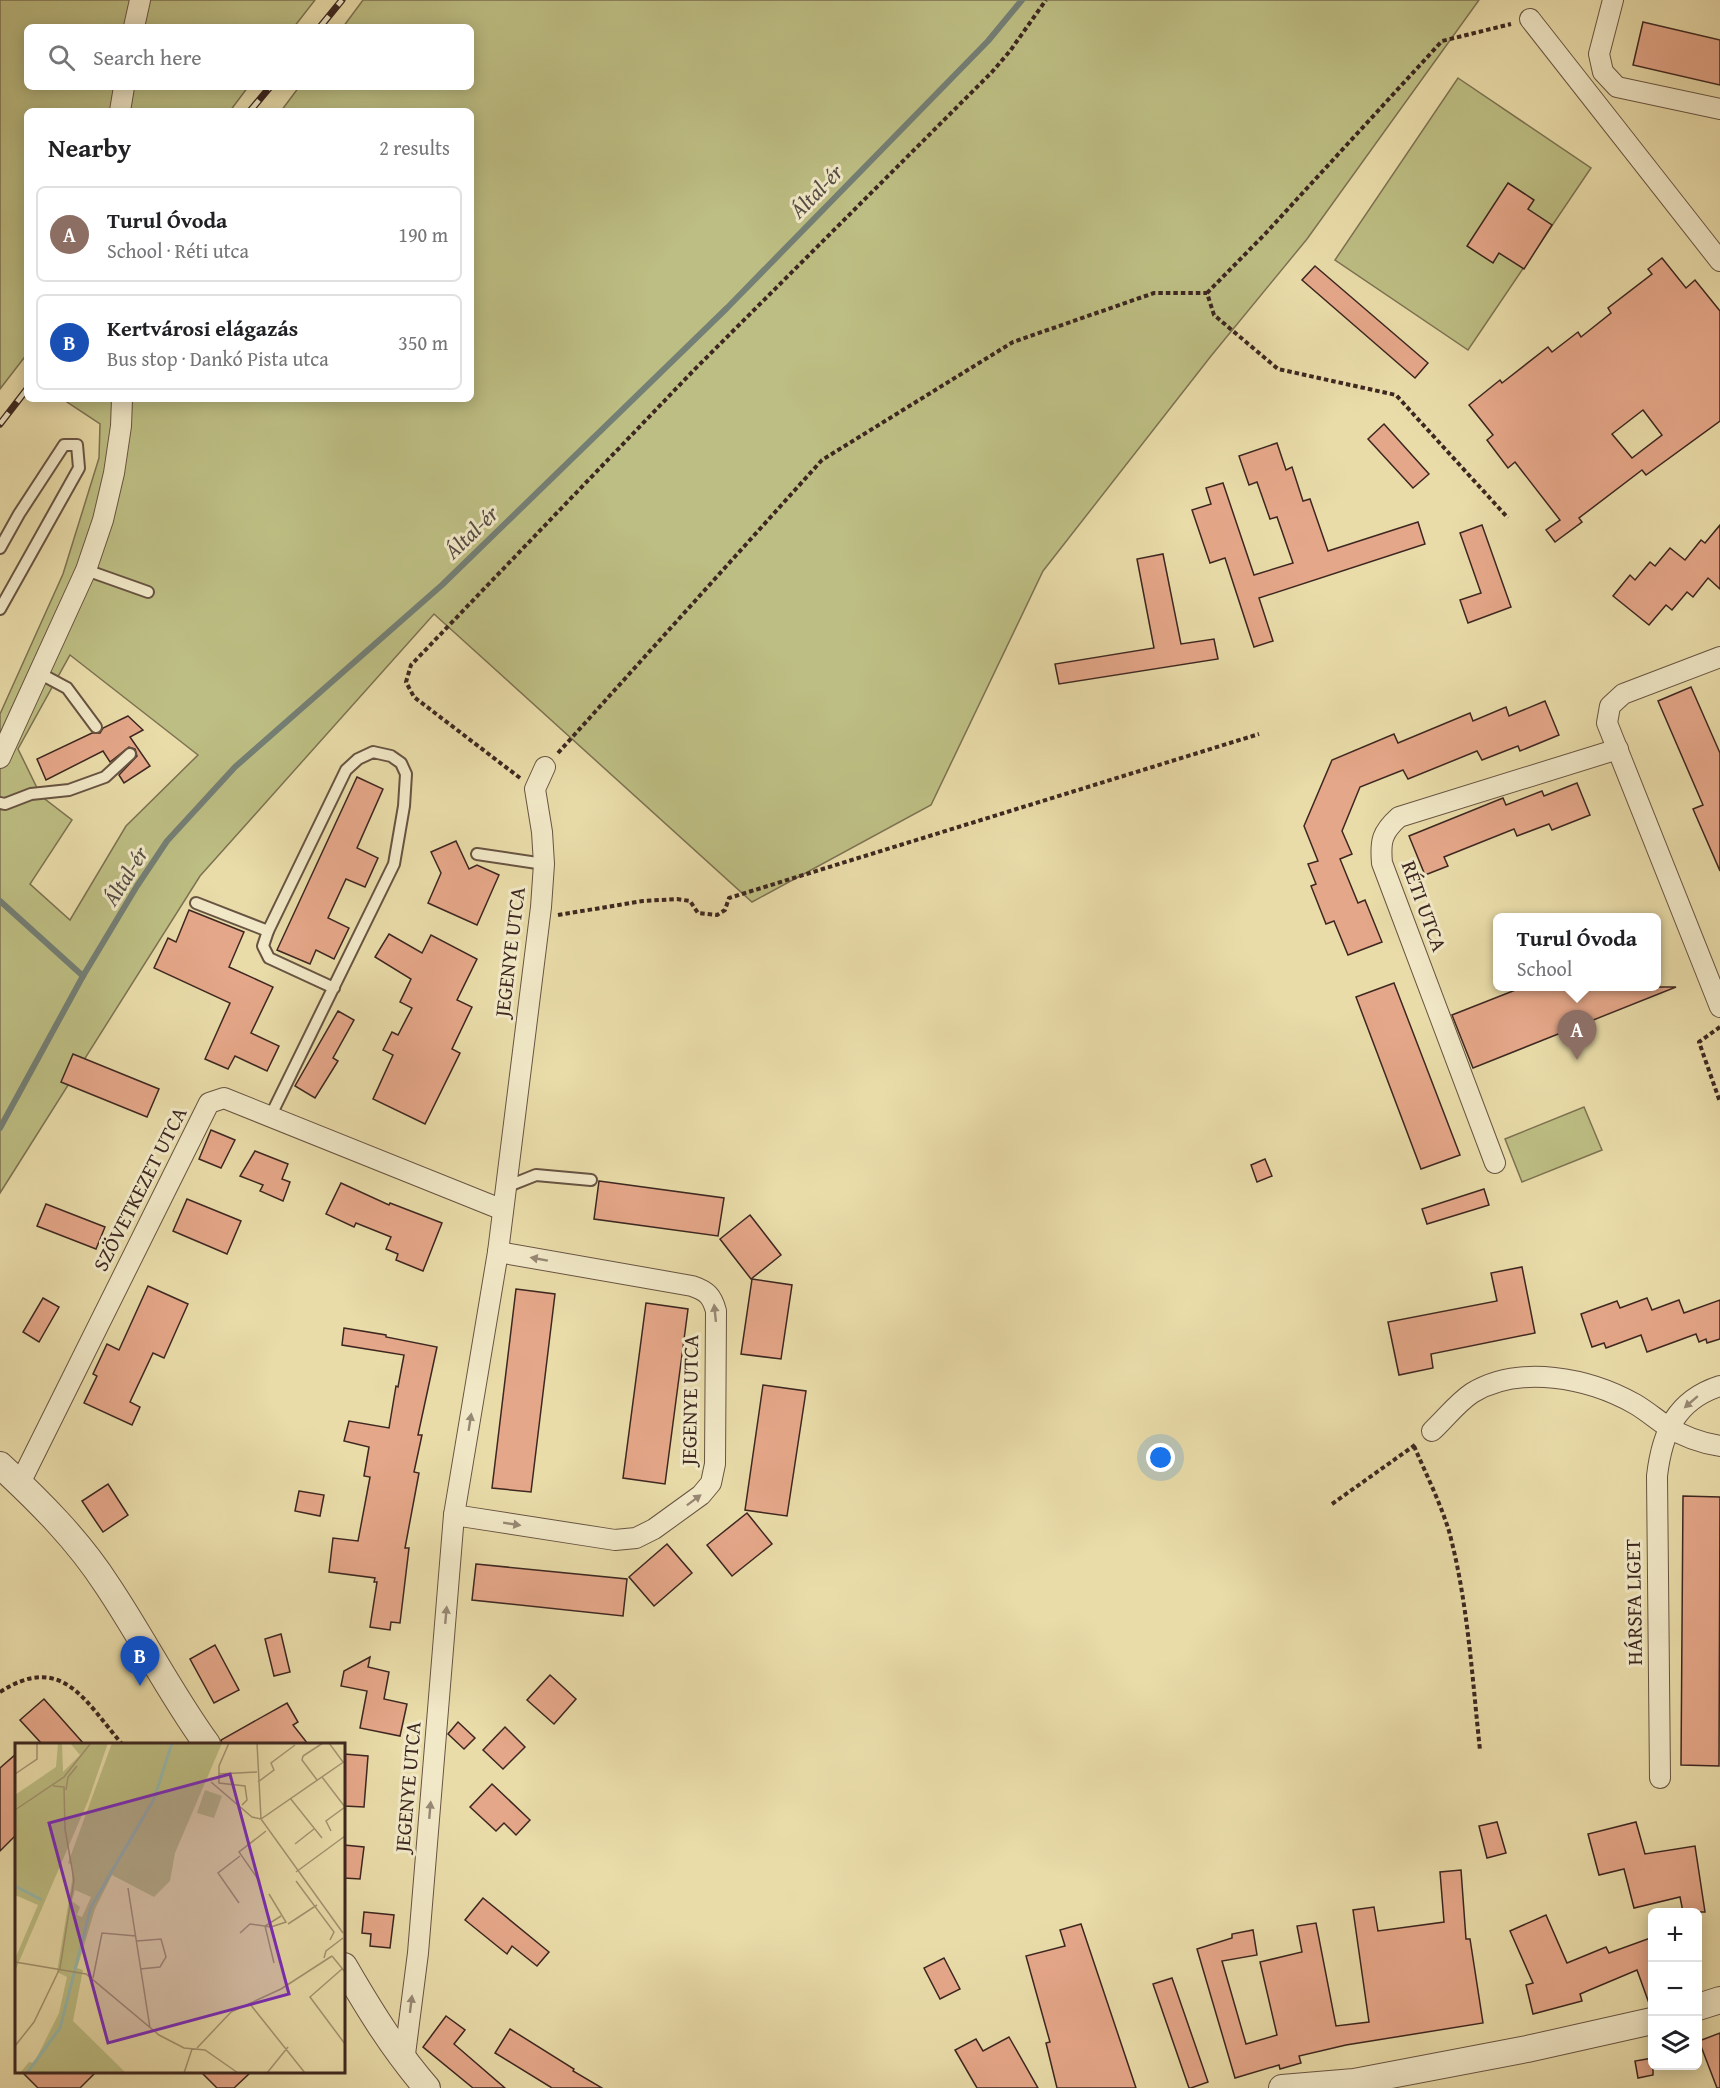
<!DOCTYPE html>
<html lang="en">
<head>
<meta charset="utf-8">
<style>
	body { margin:0; font-family:"Gentium Book Plus",serif; background:#f6f6f6; color:#202124 }
	.controls { position:absolute; right:18px; bottom:18px; display:grid; overflow:hidden; border-radius:9px; box-shadow:0 3px 15px #0003 }
	.controls button { width:54px; height:54px; display:grid; place-items:center; padding:0; border:0; border-bottom:2px solid #e0e0e0; background:#fff; color:#202124; font:30px sans-serif }
	.you { position:absolute; left:1161px; top:1458px; width:21px; height:21px; margin:-15px; border:4px solid #fff; border-radius:50%; background:#1a73e8; box-shadow:0 0 0 9px #1a73e833 }
	.badge { display:grid; place-items:center; width:39px; height:39px; border-radius:50%; background:#8f2418; color:#fff; font-size:20px; font-weight:700 }
	.pin { position:absolute; translate:-50% -50px; filter:drop-shadow(0 2px 3px #0008) }
	.pin::after { content:''; position:absolute; top:32px; width:21px; height:18px; background:inherit; clip-path:polygon(0 0,100% 0,50% 100%) }
	.popup { position:absolute; left:1493px; top:913px; width:168px; height:78px; box-sizing:border-box; display:grid; place-content:center; border-radius:9px; background:#fff; filter:drop-shadow(0 2px 4px #0005); font-size:20px; white-space:nowrap; color:#757577 }
	.popup b { font-size:22px; color:#202124 }
	.popup::after { content:''; position:absolute; left:50%; top:100%; margin-left:-12px; border:12px solid transparent; border-top-color:#fff }
	.list { margin:0; padding:0; list-style:none }
	h2 { display:flex; justify-content:space-between; align-items:center; height:78px; margin:0; padding:0 24px; font-size:26px }
	h2 small { font-size:20px; font-weight:400; color:#757577 }
	.list li { display:grid; grid-template-columns:39px 1fr auto; gap:18px; align-items:center; box-sizing:border-box; height:96px; margin:0 12px 12px; padding:0 12px; border:2px solid #e0e0e0; border-radius:9px }
	.list b { display:block; font-size:22px; white-space:nowrap }
	.list p { margin:0; font-size:20px; white-space:nowrap; color:#757577 }
	.list em { font-size:20px; font-style:normal; color:#757577 }
	.icon { flex:none; width:33px; height:33px; fill:none; stroke:currentColor; stroke-width:2; stroke-linecap:round; stroke-linejoin:round }
	.map { position:relative; flex:none; width:1720px; height:2088px; overflow:hidden }
	.search { position:absolute; background:#fff; box-shadow:0 3px 15px #0003; left:24px; top:24px; width:450px; height:66px; display:flex; align-items:center; gap:15px; box-sizing:border-box; padding:0 21px; border-radius:9px; color:#757577; font-size:22px }
	.panel { position:absolute; background:#fff; box-shadow:0 3px 15px #0003; left:24px; top:108px; width:450px; height:294px; border-radius:9px }
	.map>svg:first-child { display:block }
	.green { fill:#bdbe83; stroke:#7d7252; stroke-width:1.5; fill-rule:evenodd }
	.lines { fill:none; stroke-linecap:round; stroke-linejoin:round }
	.stream { stroke:#747f75; stroke-width:6 }
	.building { fill:#e5a789; stroke:#3d2720; stroke-width:1.5; fill-rule:evenodd }
	.service-casing { stroke:#685442; stroke-width:14 }
	.minor-casing { stroke:#685442; stroke-width:22 }
	.tertiary-casing { stroke:#685442; stroke-width:28 }
	.path { stroke:#3d2720; stroke-width:4; stroke-dasharray:4.5 3; stroke-linecap:butt }
	.service { stroke:#f1e8c7; stroke-width:10 }
	.minor { stroke:#f1e8c7; stroke-width:20 }
	.tertiary { stroke:#f1e8c7; stroke-width:26 }
	.rail-casing { stroke:#3d2720; stroke-width:7 }
	.rail { stroke:#f1e8c7; stroke-width:4.5; stroke-dasharray:14; stroke-linecap:butt }
	.oneway { fill:#978874 }
	.labels { text-anchor:middle; stroke-width:6; stroke-linejoin:round; paint-order:stroke }
	.street-label { font-size:21px; fill:#3d2720; stroke:#f1e8c7 }
	.water-label { font-size:22px; font-style:italic; fill:#544c44; stroke:#f1e8c7 }
	.inset-river { fill:none; stroke:#98baae; stroke-width:3 }
	.inset-road { fill:none; stroke:#a49472; stroke-width:1.5 }
	.view { fill:#7b2cbf; fill-opacity:0.15; stroke:#7b2cbf; stroke-width:3 }
	.inset-edge { fill:none; stroke:#3d2720; stroke-width:3 }
</style>
</head>
<body>
<div class="map">
<svg width="1720" height="2088" viewBox="0 0 1720 2088">
	<rect width="100%" height="100%" fill="#e9dca9"/>
	<filter id="stains"><feTurbulence type="fractalNoise" baseFrequency=".00333" numOctaves="4"/><feColorMatrix values="0 0 0 0 .2 0 0 0 0 .09 0 0 0 0 .02 0 0 0 .5 -.17"/></filter>
	<radialGradient id="worn" r=".72"><stop offset=".6" stop-color="#630" stop-opacity="0"/><stop offset="1" stop-color="#630" stop-opacity=".3"/></radialGradient>
	<g class="green">
		<path d="M0 0H315L294 27H27V87H248L230 111H27V354L0 389Z"/>
		<path d="M363 0H1479L1307 239 1211 356 1043 571 931 805 752 902 434 614 200 876 0 1193V714L63 574 99 458 100 424 67 402 69 399H471V111H281L299 87H471V27H343ZM70 655 198 755 126 826 70 920 30 884 72 820 41 796 18 749Z"/>
		<path d="M1458 78 1591 168 1468 350 1335 260Z"/>
		<path d="M1584 1107 1602 1150 1522 1182 1505 1139Z"/>
	</g>
	<g class="lines">
		<g class="stream">
			<path d="M0 901 83 976"/>
			<path d="M0 1128 83 976 137 886 167 841 235 767 442 585 727 308 988 41 1022 0"/>
		</g>
	</g>
	<g class="building">
		<path d="M1643 22 1720 40V85L1633 65Z"/>
		<path d="M1508 183 1534 200 1528 209 1552 225 1524 269 1499 253 1493 263 1467 246Z"/>
		<path d="M1662 258 1686 288 1695 280 1720 311V421L1646 475 1642 470 1579 518 1582 522 1555 542 1546 530 1560 520 1515 462 1508 468 1487 440 1493 435 1469 405 1500 380 1502 383 1548 347 1552 352 1578 332 1581 337 1611 313 1608 308 1652 274 1648 269ZM1643 410 1662 435 1632 458 1612 434Z"/>
		<path d="M1315 266 1428 363 1415 378 1302 280Z"/>
		<path d="M1384 424 1429 474 1413 488 1368 439Z"/>
		<path d="M1277 443 1286 470 1292 467 1303 501 1310 499 1328 551 1418 522 1425 544 1259 598 1273 641 1254 647 1225 558 1210 563 1192 510 1211 504 1206 488 1223 483 1254 575 1293 563 1277 517 1270 519 1257 482 1249 485 1239 456Z"/>
		<path d="M1482 525 1511 607 1468 623 1460 600 1481 593 1460 533Z"/>
		<path d="M1720 525V589L1708 578 1693 597 1687 592 1672 610 1666 605 1649 625 1613 596 1630 575 1635 580 1650 562 1655 566 1670 548 1685 560 1701 540 1705 543Z"/>
		<path d="M1163 554 1181 644 1214 639 1218 659 1059 684 1055 664 1154 648 1137 559Z"/>
		<path d="M1691 687 1720 753V871L1693 809 1703 805 1658 701Z"/>
		<path d="M1545 701 1559 735 1520 751 1518 746 1482 760 1477 751 1408 779 1403 770 1360 787 1342 831 1352 854 1340 859 1358 903 1365 900 1382 942 1348 955 1334 921 1326 924 1311 886 1316 884 1308 864 1318 861 1304 826 1332 760 1394 734 1398 743 1470 713 1473 721 1506 707 1509 716Z"/>
		<path d="M128 716 143 730 130 737 150 766 124 783 119 775 137 756 135 749 129 747 110 762 103 751 46 780 37 759 92 733H100L103 728Z"/>
		<path d="M357 777 383 789 357 848 378 858 365 887 346 879 328 918 349 928 334 959 316 950 310 964 277 950Z"/>
		<path d="M1577 783 1590 815 1552 830 1549 824 1517 836 1514 829 1444 857 1448 866 1425 875 1409 836 1503 798 1506 805 1542 791 1544 796Z"/>
		<path d="M456 841 469 869 477 865 499 875 477 925 428 903 441 873 431 852Z"/>
		<path d="M189 910 244 932 229 967 273 987 251 1033 279 1046 267 1071 235 1056 228 1069 205 1059 230 1003 154 968 168 938 176 942Z"/>
		<path d="M389 934 422 953 431 935 477 959 457 1000 472 1007 452 1049 460 1053 425 1124 373 1099 393 1055 383 1050 392 1032 398 1035 412 1008 400 1002 411 979 375 957Z"/>
		<path d="M1394 983 1460 1155 1421 1169 1356 997Z"/>
		<path d="M1523 987H1676L1473 1068 1452 1015Z"/>
		<path d="M338 1011 354 1020 333 1058 338 1061 315 1098 295 1086Z"/>
		<path d="M73 1054 159 1089 147 1117 61 1082Z"/>
		<path d="M211 1130 235 1140 221 1168 199 1159Z"/>
		<path d="M255 1151 288 1164 282 1179 290 1182 283 1201 260 1191 263 1185 240 1176Z"/>
		<path d="M1265 1159 1272 1176 1257 1182 1251 1165Z"/>
		<path d="M599 1181 724 1198 718 1236 594 1219Z"/>
		<path d="M341 1183 389 1205 390 1203 442 1223 423 1271 396 1260 398 1254 386 1249 391 1237 356 1223 354 1227 326 1214Z"/>
		<path d="M1484 1189 1489 1205 1427 1224 1422 1209Z"/>
		<path d="M187 1199 241 1221 227 1254 173 1231Z"/>
		<path d="M46 1204 105 1227 96 1249 37 1226Z"/>
		<path d="M750 1215 781 1255 751 1279 720 1239Z"/>
		<path d="M1522 1267 1535 1333 1431 1354 1433 1368 1399 1375 1388 1322 1497 1301 1491 1273Z"/>
		<path d="M752 1279 792 1285 781 1359 741 1354Z"/>
		<path d="M148 1286 188 1304 164 1358 153 1353 130 1402 140 1407 132 1425 84 1403 97 1376 93 1374 107 1344 119 1350Z"/>
		<path d="M516 1289 555 1294 531 1492 492 1488Z"/>
		<path d="M43 1298 59 1307 39 1342 23 1332Z"/>
		<path d="M1647 1298 1652 1310 1679 1300 1684 1313 1720 1300V1339L1707 1343 1706 1339 1699 1342 1696 1334 1647 1352 1641 1335 1606 1348 1604 1343 1592 1347 1581 1314 1617 1301 1620 1308Z"/>
		<path d="M646 1303 688 1309 665 1484 623 1478Z"/>
		<path d="M344 1328 386 1335V1337L437 1347 418 1435H422L414 1472 419 1473 405 1548H409L400 1623 391 1622 390 1630 370 1627 377 1582H374L375 1578 329 1572 333 1538 358 1541 370 1477 364 1476 369 1447 344 1441 349 1421 389 1428 396 1386 398 1387 404 1355 342 1345Z"/>
		<path d="M763 1385 806 1391 787 1516 745 1510Z"/>
		<path d="M108 1484 128 1515 103 1532 82 1501Z"/>
		<path d="M299 1491 324 1495 320 1516 295 1511Z"/>
		<path d="M1683 1496 1720 1497 1719 1766 1681 1765Z"/>
		<path d="M747 1513 772 1544 732 1576 707 1545Z"/>
		<path d="M667 1544 692 1573 654 1606 629 1577Z"/>
		<path d="M476 1564 627 1579 623 1616 472 1600Z"/>
		<path d="M281 1634 290 1672 274 1676 265 1639Z"/>
		<path d="M215 1645 239 1690 214 1703 190 1659Z"/>
		<path d="M370 1657 368 1667 389 1672 384 1699 407 1704 400 1736 360 1728 367 1691 341 1686 344 1671Z"/>
		<path d="M550 1675 576 1699 554 1724 527 1700Z"/>
		<path d="M44 1699 84 1744H42L20 1720Z"/>
		<path d="M287 1703 298 1722 293 1725 308 1744H222L221 1740Z"/>
		<path d="M458 1722 475 1738 464 1749 448 1734Z"/>
		<path d="M505 1727 525 1747 503 1769 483 1750Z"/>
		<path d="M16 1754V1835L0 1851V1768Z"/>
		<path d="M344 1754 368 1756 364 1807 344 1806Z"/>
		<path d="M492 1784 530 1820 516 1835 504 1823 496 1831 470 1807Z"/>
		<path d="M1497 1822 1506 1853 1487 1858 1479 1826Z"/>
		<path d="M1636 1822 1645 1854 1695 1846 1705 1912H1683L1680 1897 1634 1908 1624 1869 1599 1875 1588 1834Z"/>
		<path d="M344 1845 364 1847 360 1879 344 1878Z"/>
		<path d="M1461 1870 1466 1939H1470L1483 2023 1346 2045 1299 2056 1301 2063 1280 2069 1279 2065 1235 2078 1197 1949 1232 1938V1934L1253 1930 1257 1955 1222 1961 1246 2044 1277 2035 1260 1962 1302 1952 1297 1926 1316 1923 1336 2026 1369 2022 1353 1910 1374 1907 1378 1931 1444 1922 1440 1872Z"/>
		<path d="M483 1898 549 1952 537 1966 512 1946 507 1954 465 1920Z"/>
		<path d="M364 1912 394 1915 390 1948 370 1946 371 1934 362 1933Z"/>
		<path d="M1546 1915 1567 1963 1606 1947 1609 1953 1653 1937V2006H1650L1637 1970 1580 1994 1582 2001 1533 2014 1526 1985 1533 1983 1510 1931Z"/>
		<path d="M1081 1924 1136 2088H1057L1046 2043 1050 2042 1026 1956 1065 1946 1060 1930Z"/>
		<path d="M944 1958 960 1989 940 1999 924 1968Z"/>
		<path d="M1172 1978 1208 2082 1191 2088H1189L1153 1984Z"/>
		<path d="M446 2016 465 2030 454 2044 505 2088H473L423 2047Z"/>
		<path d="M510 2029 574 2069 573 2071 602 2088H552L495 2053Z"/>
		<path d="M1720 2033V2088H1717L1699 2041Z"/>
		<path d="M1009 2037 1038 2088H977L955 2050 976 2039 983 2051Z"/>
		<path d="M1653 2058V2075L1638 2078 1635 2061Z"/>
		<path d="M22 2072H96L80 2088H38Z"/>
		<path d="M201 2072H251L234 2088H217Z"/>
	</g>
	<g class="lines">
		<g class="service-casing">
			<g id="service">
				<path d="M0 548 19 514 64 445H77L79 468 0 609"/>
				<path d="M86 570 148 592"/>
				<path d="M39 673 67 688 96 727"/>
				<path d="M0 803 5 804 31 794 69 790 105 777 130 754"/>
				<path d="M477 854 544 864"/>
				<path d="M196 903 268 931"/>
				<path d="M271 1115 394 864 404 806 406 774 401 763 391 756 373 752 358 759 346 770 268 931 263 946 269 958 334 988"/>
				<path d="M506 1187 536 1175 591 1180"/>
			</g>
		</g>
		<g class="minor-casing">
			<g id="minor">
				<path d="M1613 0 1599 54 1603 72 1617 87 1720 109"/>
				<path d="M1530 19 1720 261"/>
				<path d="M134 27 140 0"/>
				<path d="M120 111 124 87"/>
				<path d="M1720 657 1623 694 1610 706 1607 723 1720 1007"/>
				<path d="M0 758 86 570 103 520 114 473 121 426 122 399"/>
				<path d="M1495 1163 1382 863C1380 841 1382 832 1399 817L1618 749"/>
				<path d="M1432 1431C1445 1419 1457 1403 1472 1393 1520 1364 1589 1378 1635 1404 1647 1411 1657 1420 1668 1427 1684 1437 1702 1443 1720 1446"/>
				<path d="M20 1483 209 1103 224 1098 503 1210"/>
				<path d="M454 1515 615 1540 636 1538 654 1529 701 1495 711 1483 715 1464 716 1311C712 1296 707 1291 692 1286L498 1252"/>
				<path d="M1660 1778 1657 1476C1662 1433 1676 1400 1720 1386"/>
				<path d="M404 2062 418 1953 454 1515 498 1252 541 907 544 864 542 832 535 789 545 767"/>
			</g>
		</g>
		<g class="tertiary-casing">
			<g id="tertiary">
				<path d="M0 1465C39 1501 78 1540 107 1585 142 1637 170 1693 207 1744"/>
				<path d="M344 1966C369 2009 394 2050 427 2088"/>
				<path d="M1698 2007 1720 2000"/>
				<path d="M1282 2088 1354 2082 1527 2049 1652 2021"/>
			</g>
		</g>
		<g class="path">
			<path d="M1207 293 1265 234 1442 41 1511 24"/>
			<path d="M558 753 822 460 1013 342 1154 293H1207L1214 315 1278 369 1396 395 1508 518"/>
			<path d="M520 778 414 697 406 682 411 665 694 370 992 72 1010 51 1046 0"/>
			<path d="M558 915 643 901 677 899 690 901 698 913 717 915 725 910 729 898 1259 734"/>
			<path d="M1720 1027 1699 1042 1720 1102"/>
			<path d="M1414 1446C1426 1474 1440 1502 1449 1531 1468 1602 1472 1677 1480 1750"/>
			<path d="M1332 1504 1415 1445"/>
			<path d="M0 1692C62 1652 85 1701 122 1744"/>
		</g>
		<use href="#service" class="service"/>
		<use href="#minor" class="minor"/>
		<use href="#tertiary" class="tertiary"/>
		<g class="rail-casing">
			<g id="rail">
				<path d="M320 27 342 0"/>
				<path d="M250 111 270 87"/>
				<path d="M0 424 27 389"/>
			</g>
		</g>
		<use href="#rail" class="rail"/>
	</g>
	<defs><path id="oneway-solid" d="M-6-.8H1V-3.2L6.5 0L1 3.2V.8H-6Z" transform="scale(1.5)"/></defs>
	<g class="oneway">
		<use href="#oneway-solid" transform="translate(539 1259) rotate(-170)"/>
		<use href="#oneway-solid" transform="translate(715 1313) rotate(-96)"/>
		<use href="#oneway-solid" transform="translate(1691 1402) rotate(139)"/>
		<use href="#oneway-solid" transform="translate(470 1422) rotate(-81)"/>
		<use href="#oneway-solid" transform="translate(694 1500) rotate(-37)"/>
		<use href="#oneway-solid" transform="translate(512 1524) rotate(9)"/>
		<use href="#oneway-solid" transform="translate(446 1615) rotate(-85)"/>
		<use href="#oneway-solid" transform="translate(430 1810) rotate(-85)"/>
		<use href="#oneway-solid" transform="translate(411 2004) rotate(-83)"/>
	</g>
	<g class="labels">
		<g class="street-label">
			<text transform="translate(1424 906) rotate(70)" y="7">RÉTI UTCA</text>
			<text transform="translate(510 952) rotate(-83)" y="7">JEGENYE UTCA</text>
			<text transform="translate(140 1189) rotate(-63)" y="7">SZÖVETKEZET UTCA</text>
			<text transform="translate(690 1400) rotate(-89)" y="7">JEGENYE UTCA</text>
			<text transform="translate(1634 1602) rotate(-91)" y="7">HÁRSFA LIGET</text>
			<text transform="translate(408 1787) rotate(-85)" y="7">JEGENYE UTCA</text>
		</g>
		<g class="water-label">
			<text transform="translate(816 191) rotate(-46)" y="8">Által-ér</text>
			<text transform="translate(471 532) rotate(-44)" y="8">Által-ér</text>
			<text transform="translate(125 876) rotate(-58)" y="8">Által-ér</text>
		</g>
	</g>
	<g transform="translate(15 1743)">
		<rect width="330" height="330" fill="#e9dca9"/>
		<path d="M43 0H47L48 29 65 12 55 0H93L73 58 0 228V216L23 162 0 152V52L41 24ZM97 0H207L160 110 155 138 139 154 97 132 80 166 64 219 62 225 68 227 58 278 111 330H5L14 319 19 320 44 270 52 234 42 229 57 138V122L53 120ZM60 147 76 154 67 174 62 172 65 164 57 158ZM190 47 207 53 199 75 182 70Z" fill="#bdbe83" fill-rule="evenodd"/>
		<path class="inset-river" d="M0 143 27 157M12 330 45 285 76 164 139 56 157 0"/>
		<path class="inset-road" d="M214 0 204 23V40L230 43 232 57 227 62M242 0 246 76 328 190M314 0 328 19M288 13 287 17 302 37M288 13 308 0M0 31 22 16V0M204 31 242 29M307 34 330 64M196 39 237 74 246 76 330 18M243 39 259 27 256 20 280 2M51 47 53 34 62 23M275 55 307 95M0 67 49 34 76 0M316 88 311 78 330 64M280 101 299 86M281 129 330 93M281 138 319 189 315 197M245 139 224 109 251 88M113 145 135 285M224 160 203 130 225 113M273 181 302 162M225 190 235 181 256 184 271 179 254 151M122 198 146 196 151 214 145 224 125 226M317 213 330 229M309 215 311 208 328 195M0 219 71 231 144 292 169 305 190 307 223 330M259 220 250 183 266 173M327 226 295 254 330 301M78 235 87 190 121 193M235 261 290 330M0 303 19 279 45 225 59 137 50 86 49 44 38 43M182 305 216 269 266 246 317 213M169 330 177 306M252 330 273 304"/>
		<path class="view" d="M215 31 274 251 93 300 34 80Z"/>
		<rect width="330" height="330" class="inset-edge"/>
	</g>
	<rect width="100%" height="100%" filter="url(#stains)"/>
	<rect width="100%" height="100%" fill="url(#worn)"/>
</svg>
<div class="controls">
<button>+</button>
<button>−</button>
<button><svg class="icon" aria-label="layers" viewBox="0 0 24 24"><path d="M12 4l9 5-9 5-9-5zM3 14l9 5 9-5"/></svg></button>
</div>
<div class="you"></div>
<div class="pin badge" style="left:1577px;top:1060px;background:#8d6e63">A</div>
<div class="popup"><b>Turul Óvoda</b>School</div>
<div class="pin badge" style="left:140px;top:1686px;background:#1a4fb4">B</div>
<div class="search"><svg class="icon" aria-label="search" viewBox="0 0 24 24"><circle cx="10" cy="10" r="6"/><path d="M15 15l6 6"/></svg>Search here</div>
<section class="panel">
<h2>Nearby<small>2 results</small></h2>
<ul class="list">
<li><span class="badge" style="background:#8d6e63">A</span><div><b>Turul Óvoda</b><p>School · Réti utca</p></div><em>190 m</em></li>
<li><span class="badge" style="background:#1a4fb4">B</span><div><b>Kertvárosi elágazás</b><p>Bus stop · Dankó Pista utca</p></div><em>350 m</em></li>
</ul>
</section>
</div>
</body>
</html>
